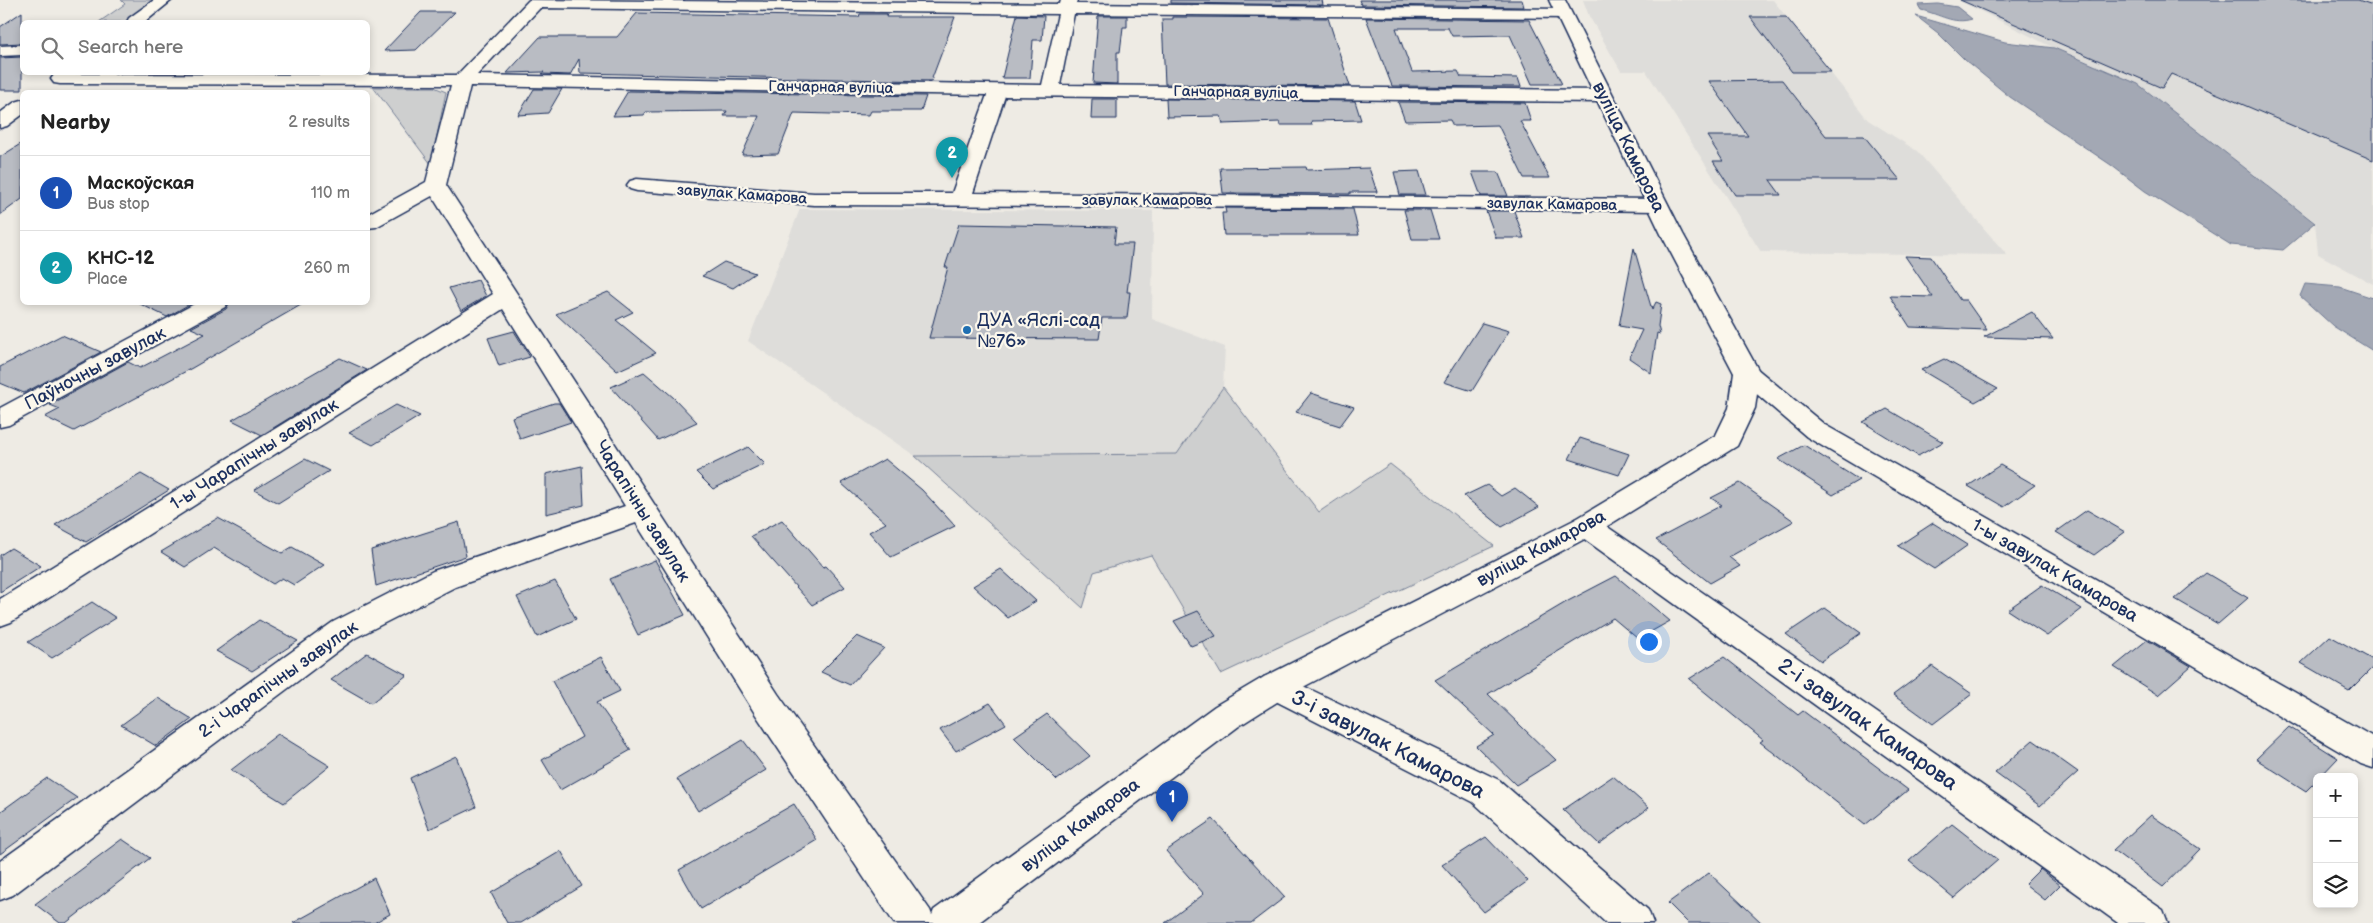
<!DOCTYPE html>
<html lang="en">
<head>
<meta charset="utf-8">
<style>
	body { margin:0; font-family:"Balsamiq Sans",sans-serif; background:#f2f2f2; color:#222 }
	.controls { position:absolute; right:15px; bottom:15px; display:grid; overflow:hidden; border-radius:8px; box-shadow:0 2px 8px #0003 }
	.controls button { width:45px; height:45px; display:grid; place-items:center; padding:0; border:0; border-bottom:1px solid #e0e0e0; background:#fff; color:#222; font:25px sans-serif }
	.you { position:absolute; left:1648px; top:641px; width:18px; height:18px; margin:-12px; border:4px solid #fff; border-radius:50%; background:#1a73e8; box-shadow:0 0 0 8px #1a73e833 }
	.badge { display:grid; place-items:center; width:32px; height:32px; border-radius:50%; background:#0b8043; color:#fff; font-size:16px; font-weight:700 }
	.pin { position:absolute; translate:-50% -41px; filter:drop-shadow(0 1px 2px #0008) }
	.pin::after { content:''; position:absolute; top:26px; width:18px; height:15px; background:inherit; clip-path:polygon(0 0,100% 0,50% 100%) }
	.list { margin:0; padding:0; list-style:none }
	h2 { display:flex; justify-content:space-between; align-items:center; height:65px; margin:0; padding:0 20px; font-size:21px }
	h2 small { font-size:16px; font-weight:400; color:#767676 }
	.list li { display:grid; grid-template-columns:32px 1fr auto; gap:15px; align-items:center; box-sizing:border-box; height:75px; padding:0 20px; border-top:1px solid #e0e0e0 }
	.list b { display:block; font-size:19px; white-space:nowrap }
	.list p { margin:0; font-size:16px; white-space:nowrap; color:#767676 }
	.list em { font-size:16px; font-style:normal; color:#767676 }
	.icon { flex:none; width:28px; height:28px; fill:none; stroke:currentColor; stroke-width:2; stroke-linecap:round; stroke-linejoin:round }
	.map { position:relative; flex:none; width:2373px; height:923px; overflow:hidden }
	.search { position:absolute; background:#fff; box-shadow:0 2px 8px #0003; left:20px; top:20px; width:350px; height:55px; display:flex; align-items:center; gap:12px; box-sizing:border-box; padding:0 18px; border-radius:8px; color:#767676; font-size:19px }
	.panel { position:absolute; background:#fff; box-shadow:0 2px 8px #0003; left:20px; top:90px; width:350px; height:215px; border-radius:8px }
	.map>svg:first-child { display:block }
	.built { fill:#deddda }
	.green { fill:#cecfcf; stroke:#747f96 }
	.water { fill:#a3a8b4; stroke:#6d7892 }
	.building { fill:#b9bcc3; stroke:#1b2f5e }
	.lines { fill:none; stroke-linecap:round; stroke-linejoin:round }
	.street-casing { stroke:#1b2f5e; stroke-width:3 }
	.secondary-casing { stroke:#1b2f5e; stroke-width:3 }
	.street { fill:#fbf7ec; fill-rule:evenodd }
	.secondary { fill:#fbf7ec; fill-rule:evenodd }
	.poi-dot { fill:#1f6fb2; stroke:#fbf7ec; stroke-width:2 }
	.labels { text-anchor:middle; stroke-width:4.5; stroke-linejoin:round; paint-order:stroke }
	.far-street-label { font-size:15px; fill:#1b2f5e; stroke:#fbf7ec }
	.street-label { font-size:18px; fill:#1b2f5e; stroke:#fbf7ec }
	.poi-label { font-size:18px; fill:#1b2f5e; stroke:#fbf7ec; text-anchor:start }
	.near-street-label { font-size:21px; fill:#1b2f5e; stroke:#fbf7ec }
</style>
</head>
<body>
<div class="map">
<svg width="2373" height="923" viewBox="0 0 2373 923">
	<rect width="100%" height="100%" fill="#eeebe4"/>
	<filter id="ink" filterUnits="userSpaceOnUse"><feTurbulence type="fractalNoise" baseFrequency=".02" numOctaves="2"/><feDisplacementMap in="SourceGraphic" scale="10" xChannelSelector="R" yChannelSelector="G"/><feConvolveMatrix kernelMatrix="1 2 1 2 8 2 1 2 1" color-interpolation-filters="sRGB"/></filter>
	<g filter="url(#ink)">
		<g class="built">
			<path d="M1583 0H1773L1868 120 1917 151 2007 255 1761 252 1646 71H1621L1589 16Z"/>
			<path d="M1958 0H2373V284L2318 254 2315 222 2138 84 2054 48Z"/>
			<path d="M800 209 1153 211 1152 319 1225 347 1223 387 1178 454 915 456 748 341Z"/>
		</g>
		<g class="green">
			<path d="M121 0H157L129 22H99L125 4Z"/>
			<path d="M373 87H434L446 92 431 164Z"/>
			<path d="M1223 387 1319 512 1390 464 1494 546 1221 674 1151 555 1094 572 1083 608 915 456 1177 454Z"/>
		</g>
		<g class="water">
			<path d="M1938 4 1957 7 1972 19C1953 25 1940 14 1921 10L1918 5Z"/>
			<path d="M1916 16 2005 42 2054 48 2138 84 2315 223 2283 250 2231 245 2145 191 2111 165 2010 97 1965 60 1938 33Z"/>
			<path d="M2305 284 2340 287 2373 298V351L2333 326 2300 296Z"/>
		</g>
		<g class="building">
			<path d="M1171 0H1322L1323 5 1171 3Z"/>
			<path d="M1359 0H1522L1524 7 1361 5Z"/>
			<path d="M1960 0H2358L2373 5V160L2171 74 2162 88Z"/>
			<path d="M22 12V43L0 44V27Z"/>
			<path d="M421 12H455L416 50 384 51Z"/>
			<path d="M637 13 859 17 860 14H887L886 17H955L931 81 580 73 579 59 570 75 542 74 544 72 507 73 540 37H617Z"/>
			<path d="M1017 15 1044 16 1042 40H1033L1030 78H1002Z"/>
			<path d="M1098 16H1127V27H1123L1120 52H1117V84L1093 83Z"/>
			<path d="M1173 17 1328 18 1350 86 1165 84 1162 19H1173Z"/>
			<path d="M1750 17H1786L1831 72H1792Z"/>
			<path d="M1366 18 1529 20 1562 84H1532L1510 35 1452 36 1448 28H1396L1412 72 1458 71 1461 77 1518 78 1521 87 1392 86Z"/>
			<path d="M22 57V90H0V58Z"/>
			<path d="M1782 80 1826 136H1864L1900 180H1770L1781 195H1735L1713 161H1723L1707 136H1748L1709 81Z"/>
			<path d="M534 89H562L548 113 518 115Z"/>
			<path d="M628 91 926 96 921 111H871L869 115 794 113 778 154 742 155 759 116H724L727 111 646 112 644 115 613 116Z"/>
			<path d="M1092 99H1117V119H1091Z"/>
			<path d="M1166 99 1355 101 1361 120 1311 121 1312 125H1280V122L1223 124 1221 116 1167 117Z"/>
			<path d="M1398 102 1525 103 1531 121H1520L1550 178H1524L1498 125 1456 126H1453L1450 120 1405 121Z"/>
			<path d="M22 143V199L0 215V157Z"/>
			<path d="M1306 167 1307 170 1369 168 1377 192H1350V194L1223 193 1220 168Z"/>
			<path d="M1419 171 1426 195H1400L1394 172Z"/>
			<path d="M1472 172H1498L1508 196H1481Z"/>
			<path d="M1225 208 1353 209 1359 235H1224L1222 213H1226Z"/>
			<path d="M1404 210H1430L1439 239H1412Z"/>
			<path d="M1486 211H1514L1524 238H1496Z"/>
			<path d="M959 224 1116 227 1114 244H1133L1127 292H1130L1127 318H1102L1099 339 929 338 948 267H945Z"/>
			<path d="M1634 248 1652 310 1656 302 1661 304 1658 326 1660 334 1657 333 1651 373 1629 358 1642 330 1619 326Z"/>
			<path d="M1905 256 1931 257 1960 300H1966L1987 330 1910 327 1890 296 1933 297Z"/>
			<path d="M724 262 755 273 733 288 702 276Z"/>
			<path d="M478 280 486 296 461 311 449 288Z"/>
			<path d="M608 292 633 312 616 320 656 353 617 371 556 314Z"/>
			<path d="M136 302H193L167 317Z"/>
			<path d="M230 302H306L192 368 74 431 45 417 60 409 50 405 128 362 140 368 205 334 191 328 226 309Z"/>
			<path d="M2032 312 2053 339 1984 337Z"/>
			<path d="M1482 323 1509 331 1472 391 1444 382Z"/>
			<path d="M514 331 530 357 499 366 488 338Z"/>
			<path d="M62 335 101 352 24 393 0 383V367Z"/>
			<path d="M340 358 367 370 262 435 232 420Z"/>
			<path d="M1944 359 1998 389 1975 402 1921 370Z"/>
			<path d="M644 372 674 398 697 422 658 440 611 387Z"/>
			<path d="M1311 393 1354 407 1340 426 1296 412Z"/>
			<path d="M554 403H559L571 422 520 439 512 417Z"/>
			<path d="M396 405 420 416 373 445 349 433Z"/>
			<path d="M1887 409 1943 442 1918 456 1863 422Z"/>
			<path d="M1580 438 1629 454 1619 475 1569 459Z"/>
			<path d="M1804 445 1859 480 1833 495 1778 459Z"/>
			<path d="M748 447 765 464 713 489 696 472Z"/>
			<path d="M305 459 329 471 278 503 254 490Z"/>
			<path d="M885 459 922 490 955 526 891 557 869 532 886 523 841 483Z"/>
			<path d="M2000 465 2035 485 2004 507 1968 486Z"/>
			<path d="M582 466 584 505 546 514V474Z"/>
			<path d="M141 474 169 490 86 542 55 525Z"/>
			<path d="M1740 483 1794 521 1729 557 1740 566 1710 583 1656 540 1722 505 1711 498Z"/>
			<path d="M1487 485 1501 496 1515 488 1539 507 1502 527 1464 496Z"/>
			<path d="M2087 510 2125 532 2094 555 2056 532Z"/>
			<path d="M218 518 282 553 292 547 324 565 294 585 282 578 273 584 214 548 185 567 161 552Z"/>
			<path d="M782 520 823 567 826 566 845 587 812 605 751 536Z"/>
			<path d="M459 522 466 556 376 586 371 550Z"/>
			<path d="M1933 523 1968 545 1934 569 1898 546Z"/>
			<path d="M11 548 41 566 0 592V555Z"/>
			<path d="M655 560 685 615 638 635 610 579Z"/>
			<path d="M1001 569 1036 601 1008 618 973 586Z"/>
			<path d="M2206 573 2248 598 2218 624 2175 599Z"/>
			<path d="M1616 576 1670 621 1638 639 1613 618 1488 694 1556 760 1516 785 1476 746 1494 735 1435 680 1568 601Z"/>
			<path d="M555 581 576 619 537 637 517 597Z"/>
			<path d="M2042 585 2082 609 2047 636 2007 610Z"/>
			<path d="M92 602 116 618 52 658 28 642Z"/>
			<path d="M1825 608 1861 633 1821 661 1786 634Z"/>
			<path d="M1198 611 1216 636 1191 646 1174 621Z"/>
			<path d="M259 620 298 641 252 671 216 651Z"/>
			<path d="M857 636 884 648 850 685 821 672Z"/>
			<path d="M2330 636 2373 660V667L2349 691 2301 663Z"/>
			<path d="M2147 640 2191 666 2158 695 2114 667Z"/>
			<path d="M367 653 407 675 371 703 331 680Z"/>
			<path d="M601 657 620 691 597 702 631 750 560 790 542 760 582 737 552 681Z"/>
			<path d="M1724 657 1798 715 1803 711 1908 790 1865 825 1760 742 1763 740 1689 679Z"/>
			<path d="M1932 666 1972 694 1933 724 1893 695Z"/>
			<path d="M158 698 192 719 156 746 121 725Z"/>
			<path d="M990 703 1006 724 956 751 940 730Z"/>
			<path d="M1047 714 1090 756 1057 780 1014 737Z"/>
			<path d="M2289 727 2338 758 2320 777H2317V780L2306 791 2256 759Z"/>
			<path d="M278 734 330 766 284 803 231 770Z"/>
			<path d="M743 740 766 770 698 811 677 779Z"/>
			<path d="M2033 740 2078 772 2040 806 1995 773Z"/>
			<path d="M456 756 476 807 429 829 410 778Z"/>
			<path d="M1613 776 1649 808 1599 844 1563 810Z"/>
			<path d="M47 778 77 798 0 854V812Z"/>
			<path d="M794 804 817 840 701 909 679 870Z"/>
			<path d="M2151 815 2200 849 2163 887 2113 850Z"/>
			<path d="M1213 819 1285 897 1251 923H1165L1204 894 1166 851Z"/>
			<path d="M1952 824 1998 860 1954 898 1909 861Z"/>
			<path d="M1486 837 1528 881 1484 912 1442 865Z"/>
			<path d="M122 839 150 858 66 923H60L35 904Z"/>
			<path d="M561 851 582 886 521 923H507L491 893Z"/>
			<path d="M2040 869 2060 885 2045 900 2025 884Z"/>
			<path d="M1709 873 1762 923H1688L1668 903Z"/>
			<path d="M374 878 390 914 374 923H293Z"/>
		</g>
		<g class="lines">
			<g class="street-casing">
				<g id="street">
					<path d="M154 0H172L145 22H127L129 18Z"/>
					<path d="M529 0 1060 4 1061 0H1077L1076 4 1562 9 1568 10 1570 14 1568 18 1074 14 1060 85 1603 90 1610 92 1612 96 1610 100 1603 102 1005 96 973 193 1657 199 1665 200 1668 205 1665 210 1657 211 1343 207 814 205 637 191 630 189 627 185 630 181 637 179 814 193H952L987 95 470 86 446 185 778 694 930 910 935 923H894L754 712 636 523 455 587 355 638 13 895 0 900V861L333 622 433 571 625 506 503 309 11 622 0 626V599L493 294 432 196 376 227 368 228V214L426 182 451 85 60 84 54 83 51 79 54 75 60 74 457 75ZM540 8 1058 14 1042 85 477 75Z"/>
					<path d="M22 45V55L0 56V46Z"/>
					<path d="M22 100V115L7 126 0 128V113L15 102Z"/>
					<path d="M198 302H228L225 307 9 425 0 427V408Z"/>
					<path d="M1747 365 1756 368 1825 425 2373 737V768L2361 764 1807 437 1738 378 1734 373 1738 368Z"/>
					<path d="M1586 516 1596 519 2163 910 2168 923H2118L1576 533 1571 526 1576 519Z"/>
					<path d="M1276 673 1499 780 1648 910 1653 923H1606L1473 802 1264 695 1260 686 1264 677Z"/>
				</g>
			</g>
			<g class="secondary-casing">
				<path id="secondary" d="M1549 0H1565L1683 234 1760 373 1755 408 1737 446 1596 533 1288 695 1239 726 978 923H929L934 910 1215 706 1264 677 1576 519 1716 435 1729 408 1734 373 1661 234Z"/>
			</g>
			<use href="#street" class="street"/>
			<use href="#secondary" class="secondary"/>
		</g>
	</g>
	<circle class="poi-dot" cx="967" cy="330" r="5"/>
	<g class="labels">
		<g class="far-street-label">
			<text transform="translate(831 87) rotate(1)" y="5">Ганчарная вуліца</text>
			<text transform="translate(1236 92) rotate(1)" y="5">Ганчарная вуліца</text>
			<text transform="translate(742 194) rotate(4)" y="5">завулак Камарова</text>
			<text x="1147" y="205">завулак Камарова</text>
			<text transform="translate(1552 204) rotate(1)" y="5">завулак Камарова</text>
		</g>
		<g class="street-label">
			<text transform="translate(1629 147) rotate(64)" y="6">вуліца Камарова</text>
			<text transform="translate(95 368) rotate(-28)" y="6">Паўночны завулак</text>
			<text transform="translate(254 454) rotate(-32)" y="6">1-ы Чарапічны завулак</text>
			<text transform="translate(643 511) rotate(58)" y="6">Чарапічны завулак</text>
			<text transform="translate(1541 548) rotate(-28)" y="6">вуліца Камарова</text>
			<text transform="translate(2055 570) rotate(30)" y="6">1-ы завулак Камарова</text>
			<text transform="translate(278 679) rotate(-35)" y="6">2-і Чарапічны завулак</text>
			<text transform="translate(1080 825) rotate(-37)" y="6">вуліца Камарова</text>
		</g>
		<g class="poi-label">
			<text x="977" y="326">ДУА «Яслі-сад<tspan x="977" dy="21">№76»</tspan></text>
		</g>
		<g class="near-street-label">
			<text transform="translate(1868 724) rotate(35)" y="7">2-і завулак Камарова</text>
			<text transform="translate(1388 744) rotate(27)" y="7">3-і завулак Камарова</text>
		</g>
	</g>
</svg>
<div class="controls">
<button>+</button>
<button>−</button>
<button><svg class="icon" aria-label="layers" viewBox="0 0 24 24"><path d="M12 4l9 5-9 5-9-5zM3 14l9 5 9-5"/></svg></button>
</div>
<div class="you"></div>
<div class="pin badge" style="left:1172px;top:822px;background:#1a4fb4">1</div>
<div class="pin badge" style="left:952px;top:178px;background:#0f9aa8">2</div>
<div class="search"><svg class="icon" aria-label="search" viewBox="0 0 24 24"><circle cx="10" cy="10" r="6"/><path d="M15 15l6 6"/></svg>Search here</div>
<section class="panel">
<h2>Nearby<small>2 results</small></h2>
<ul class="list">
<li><span class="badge" style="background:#1a4fb4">1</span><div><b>Маскоўская</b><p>Bus stop</p></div><em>110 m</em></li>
<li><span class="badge" style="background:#0f9aa8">2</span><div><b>КНС-12</b><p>Place</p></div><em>260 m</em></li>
</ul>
</section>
</div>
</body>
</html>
